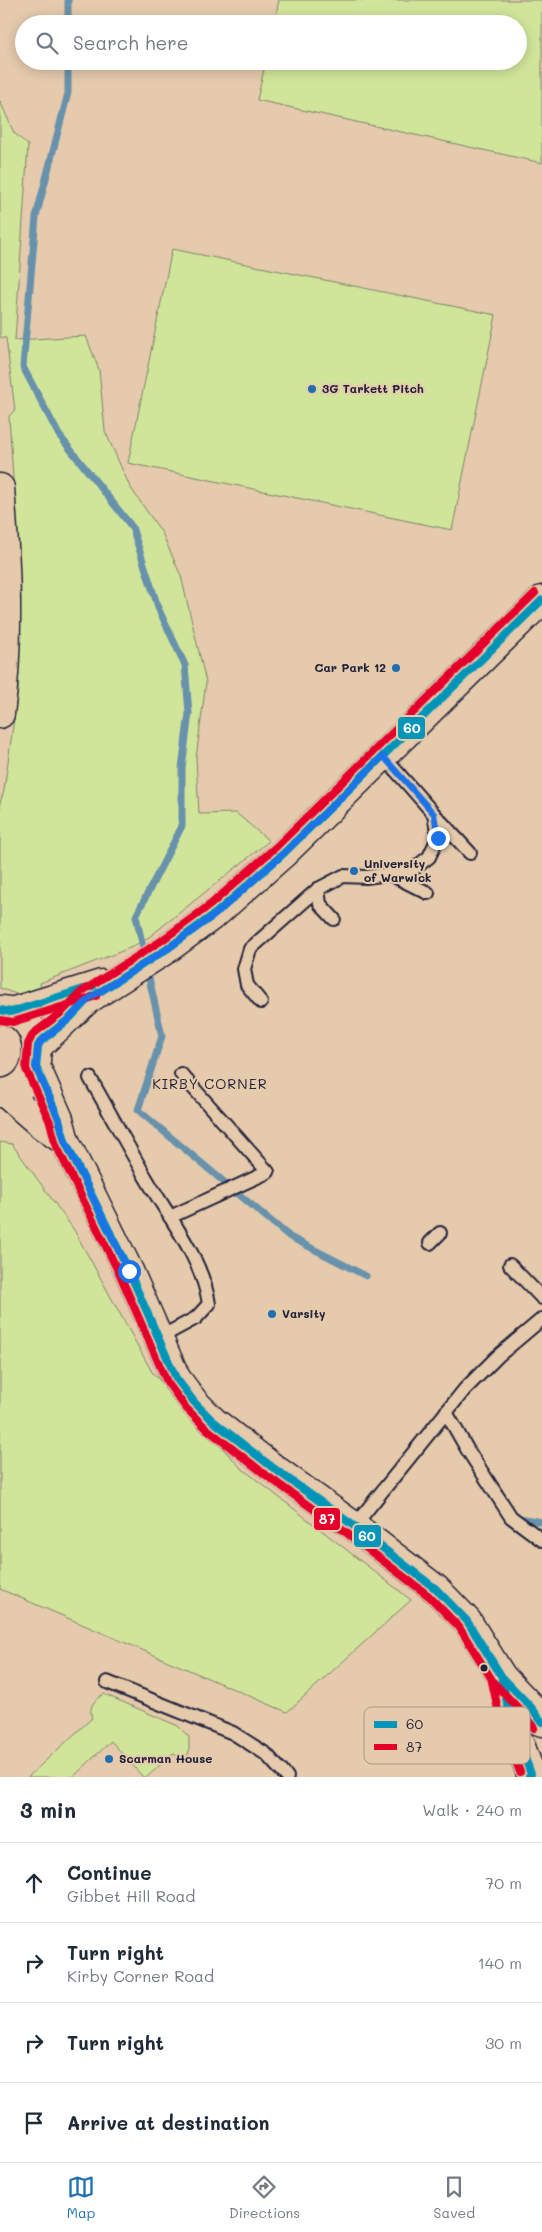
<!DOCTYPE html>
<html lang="en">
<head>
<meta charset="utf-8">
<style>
	body { margin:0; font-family:Mali,sans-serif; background:#f6f6f7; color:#1f2937 }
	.stop { position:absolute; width:15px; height:15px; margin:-11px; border:4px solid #1a73e8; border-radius:50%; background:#fff }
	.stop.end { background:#1a73e8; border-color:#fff; box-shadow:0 1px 5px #0008 }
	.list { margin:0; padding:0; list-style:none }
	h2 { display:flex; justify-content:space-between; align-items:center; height:65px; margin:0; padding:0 20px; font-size:21px }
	h2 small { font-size:16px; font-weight:400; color:#747a83 }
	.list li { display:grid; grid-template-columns:32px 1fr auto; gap:15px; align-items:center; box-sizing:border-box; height:80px; padding:0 20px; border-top:1px solid #e0e1e3 }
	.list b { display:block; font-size:19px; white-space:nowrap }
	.list p { margin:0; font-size:16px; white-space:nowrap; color:#747a83 }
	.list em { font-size:16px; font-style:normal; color:#747a83 }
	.icon { flex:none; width:28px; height:28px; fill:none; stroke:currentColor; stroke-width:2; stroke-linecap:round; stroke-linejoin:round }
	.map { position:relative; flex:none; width:542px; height:1777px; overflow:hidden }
	.search { position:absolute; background:#fff; box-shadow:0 2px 12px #0003; left:15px; right:15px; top:15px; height:55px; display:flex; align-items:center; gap:12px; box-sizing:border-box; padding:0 18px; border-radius:28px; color:#747a83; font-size:19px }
	.sheet { height:385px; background:#fff }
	nav { display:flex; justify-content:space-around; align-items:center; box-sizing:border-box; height:70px; border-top:1px solid #e0e1e3; background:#fff; font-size:14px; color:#747a83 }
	nav a { display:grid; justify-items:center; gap:2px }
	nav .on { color:#1f6fb2 }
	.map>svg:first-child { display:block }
	.green { fill:#d1e59a; stroke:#7a846a }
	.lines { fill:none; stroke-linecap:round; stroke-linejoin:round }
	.stream { stroke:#6792ac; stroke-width:7 }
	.lane-casing { stroke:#22223b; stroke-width:16 }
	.secondary-casing { stroke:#22223b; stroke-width:31 }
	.lane { stroke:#e5caac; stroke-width:12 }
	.secondary { stroke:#e5caac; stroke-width:28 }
	.bus-1-casing { stroke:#e5caac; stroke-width:11 }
	.bus-2-casing { stroke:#e5caac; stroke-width:11 }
	.bus-1 { stroke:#0595b8; stroke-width:8 }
	.bus-2 { stroke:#e4002b; stroke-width:8 }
	.route { stroke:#1a73e8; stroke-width:6 }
	.poi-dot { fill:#1f6fb2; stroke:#e5caac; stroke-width:2 }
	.bus-dot { fill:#22223b; stroke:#e5caac; stroke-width:2 }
	.labels { text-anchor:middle; stroke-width:4; stroke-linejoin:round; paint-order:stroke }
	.poi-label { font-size:12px; font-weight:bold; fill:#22223b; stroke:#e5caac; text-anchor:start }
	.neighbourhood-label { font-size:14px; letter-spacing:1px; fill:#22223b; stroke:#e5caac }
	.key { fill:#e5caac; stroke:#aa988a; stroke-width:1 }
	.key-label { font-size:14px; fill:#22223b }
	.line-badge { stroke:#e5caac; stroke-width:2 }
	.badge-label { font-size:14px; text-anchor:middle; font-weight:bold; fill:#fff }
</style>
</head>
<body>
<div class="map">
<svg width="542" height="1777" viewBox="0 0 542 1777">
	<rect width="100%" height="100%" fill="#e5caac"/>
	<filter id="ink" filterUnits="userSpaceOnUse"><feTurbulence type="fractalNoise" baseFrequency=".02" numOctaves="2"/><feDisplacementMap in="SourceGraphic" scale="10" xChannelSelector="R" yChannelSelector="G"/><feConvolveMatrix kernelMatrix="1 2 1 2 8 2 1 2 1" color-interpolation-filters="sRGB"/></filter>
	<g filter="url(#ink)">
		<g class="green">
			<path d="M279 0H542V163L257 100 266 61H518V24H274Z"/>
			<path d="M0 101 14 133 28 145 15 340 86 336 99 370 105 431 130 487 162 533 181 576 206 682 196 758 199 814 236 813 269 841 149 937 132 947 40 983 41 990 16 994 0 988V803L4 791 18 690 16 523 9 416 15 410 6 338 0 337Z"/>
			<path d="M172 249 496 315 452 530 128 463Z"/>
			<path d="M0 1142 12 1144 74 1230 152 1372 240 1467 411 1600 287 1712 0 1589Z"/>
			<path d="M104 1694 178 1726 189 1737V1751L185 1762 173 1753 147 1777H143L111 1741 73 1777H28L92 1718C88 1707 95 1699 104 1694Z"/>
		</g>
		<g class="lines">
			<g class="stream">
				<path d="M68 0V24"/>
				<path d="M68 61V93L36 217 23 367 59 435 132 527 159 610 185 665 189 713 182 768V826L136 916 145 956"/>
				<path d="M147 969 162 1036 138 1110 290 1237 366 1276"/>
				<path d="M519 1518 542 1522"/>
			</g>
			<g class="lane-casing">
				<g id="lane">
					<path d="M434 814 470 853"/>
					<path d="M390 874 428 893"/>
					<path d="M318 889 320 904 334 919"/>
					<path d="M261 1002 247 985 244 969 250 949 318 889 343 876 366 877 411 871 429 857 438 838 434 814 383 756"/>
					<path d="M90 1078C109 1111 127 1145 146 1178 168 1216 203 1260 209 1304L196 1318 159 1338"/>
					<path d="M170 1217 268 1172 181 1074"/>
					<path d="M430 1243 440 1233"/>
					<path d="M510 1265 542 1298"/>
					<path d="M446 1412 467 1449 511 1517 542 1540"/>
					<path d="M354 1526 465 1389 498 1356 542 1319"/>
					<path d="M107 1682 233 1733 266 1754 287 1777"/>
				</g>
			</g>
			<g class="secondary-casing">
				<g id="secondary">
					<path d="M0 488C6 563 10 639 0 714"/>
					<path d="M0 1010C49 1010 49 1092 0 1093"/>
					<path d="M11 1012 101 984"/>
					<path d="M38 1046 87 1000 167 949 216 913 284 853 542 600"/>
					<path d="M36 1067 59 1119 65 1141 129 1271 176 1378 194 1402 213 1421 272 1467 354 1526 436 1589 467 1621 502 1677 530 1706 542 1722"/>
					<path d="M5 1093 43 1126 65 1141"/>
					<path d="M502 1677 511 1720 531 1774"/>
				</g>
			</g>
			<use href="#lane" class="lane"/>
			<use href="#secondary" class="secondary"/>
			<g class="bus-1-casing">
				<g id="bus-1">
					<path d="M542 600 284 853 216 913 167 949 87 1000 69 1019 41 1041 38 1046 36 1067 59 1119 65 1141 129 1271 176 1378 194 1402 213 1421 272 1467 354 1526 436 1589 467 1621 502 1677 530 1706 542 1722"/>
					<path d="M0 1010 11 1012 93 986"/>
					<path d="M502 1680 511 1720 531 1774 529 1777"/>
				</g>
			</g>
			<g class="bus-2-casing">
				<g id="bus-2">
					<path d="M0 1020 13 1022 96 996"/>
					<path d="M492 1682 501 1723 520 1772"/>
					<path d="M534 1728 522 1712 494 1683 459 1627 429 1596 348 1534 266 1475 207 1429 186 1408 167 1382 120 1275 56 1145 50 1122 26 1069 28 1044 33 1034 62 1012 81 992 161 941 210 905 277 846 535 593"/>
				</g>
			</g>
			<use href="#bus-1" class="bus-1"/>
			<use href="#bus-2" class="bus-2"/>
		</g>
	</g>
	<g class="lines" filter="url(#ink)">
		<path class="route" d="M129 1271 65 1141 59 1119 36 1067 38 1046 41 1041 69 1019 87 1000 167 949 216 914 284 853 383 756 434 814 438 838"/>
	</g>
	<g class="poi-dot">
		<circle cx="312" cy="389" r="5"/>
		<circle cx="396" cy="668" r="5"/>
		<circle cx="354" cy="871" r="5"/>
		<circle cx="272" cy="1314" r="5"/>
		<circle cx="109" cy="1759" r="5"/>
	</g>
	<circle class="bus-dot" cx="484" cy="1668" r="4.5"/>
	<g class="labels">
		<g class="poi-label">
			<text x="322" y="393">3G Tarkett Pitch</text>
			<text x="386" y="672" text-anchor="end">Car Park 12</text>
			<text x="364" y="868">University<tspan x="364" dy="14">of Warwick</tspan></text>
			<text x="282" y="1318">Varsity</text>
			<text x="119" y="1763">Scarman House</text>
		</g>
		<g class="neighbourhood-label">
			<text x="210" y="1089">KIRBY CORNER</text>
		</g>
	</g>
	<rect x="364" y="1707" width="166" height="57" rx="8" class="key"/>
	<rect x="374" y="1721" width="23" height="7" fill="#0595b8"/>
	<rect x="374" y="1744" width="23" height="6" fill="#e4002b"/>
	<g class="key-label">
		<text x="406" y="1729">60</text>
		<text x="406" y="1752">87</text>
	</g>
	<g class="line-badge">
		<rect x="397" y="716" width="29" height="24" rx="5" fill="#0595b8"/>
		<rect x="313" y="1507" width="28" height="24" rx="5" fill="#e4002b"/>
		<rect x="353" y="1524" width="29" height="24" rx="5" fill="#0595b8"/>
	</g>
	<g class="badge-label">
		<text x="412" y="733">60</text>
		<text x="327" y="1524">87</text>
		<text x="367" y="1541">60</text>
	</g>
</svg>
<div class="stop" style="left:129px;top:1271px"></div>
<div class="stop end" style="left:438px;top:838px"></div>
<div class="search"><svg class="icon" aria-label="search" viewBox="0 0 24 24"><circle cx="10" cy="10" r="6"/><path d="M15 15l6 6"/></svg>Search here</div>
</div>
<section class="sheet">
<h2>3 min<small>Walk · 240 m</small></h2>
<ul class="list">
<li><svg class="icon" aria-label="ahead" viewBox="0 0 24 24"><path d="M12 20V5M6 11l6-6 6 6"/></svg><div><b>Continue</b><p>Gibbet Hill Road</p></div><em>70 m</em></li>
<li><svg class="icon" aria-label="right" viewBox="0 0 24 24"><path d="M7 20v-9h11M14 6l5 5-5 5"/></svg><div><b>Turn right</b><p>Kirby Corner Road</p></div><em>140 m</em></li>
<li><svg class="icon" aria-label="right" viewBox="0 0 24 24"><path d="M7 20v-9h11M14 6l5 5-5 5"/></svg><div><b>Turn right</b></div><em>30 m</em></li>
<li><svg class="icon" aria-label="arrive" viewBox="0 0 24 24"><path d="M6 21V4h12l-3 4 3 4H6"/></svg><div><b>Arrive at destination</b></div></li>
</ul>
</section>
<nav>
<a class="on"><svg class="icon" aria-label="map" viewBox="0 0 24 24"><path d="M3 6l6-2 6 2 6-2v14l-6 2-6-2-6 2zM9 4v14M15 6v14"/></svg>Map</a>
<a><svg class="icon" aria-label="directions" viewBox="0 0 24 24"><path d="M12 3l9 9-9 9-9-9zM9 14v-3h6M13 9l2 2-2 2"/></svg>Directions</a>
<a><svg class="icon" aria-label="saved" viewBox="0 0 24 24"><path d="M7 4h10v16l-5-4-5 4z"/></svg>Saved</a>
</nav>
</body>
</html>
